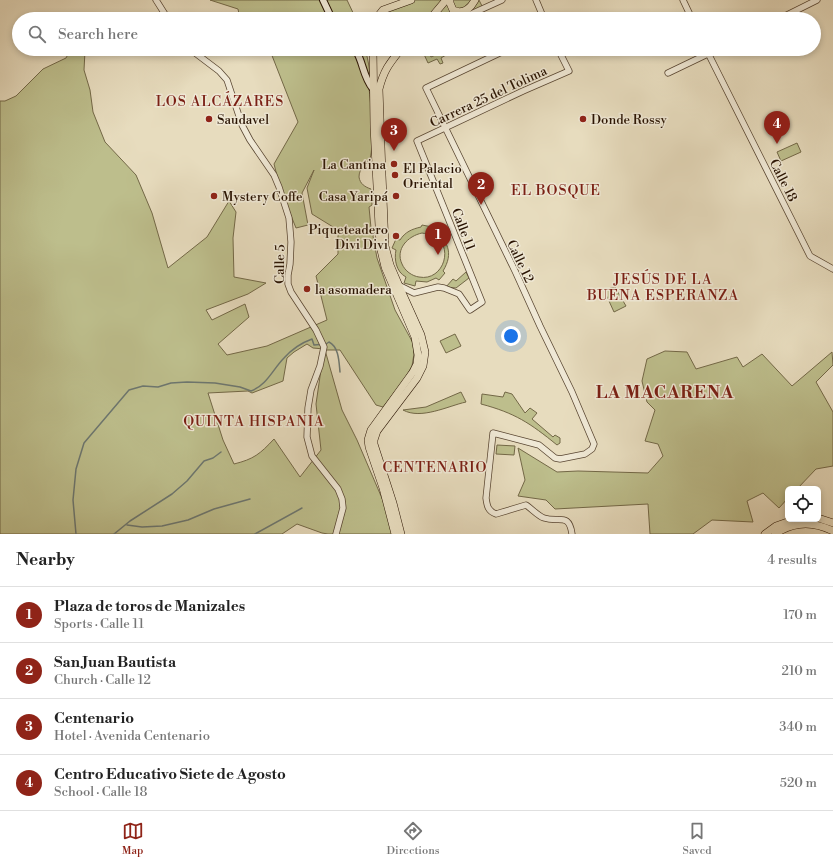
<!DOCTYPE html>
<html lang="en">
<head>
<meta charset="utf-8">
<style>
	body { margin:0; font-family:"Libre Bodoni",serif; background:#f2f2f2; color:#222 }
	.controls { position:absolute; right:12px; bottom:12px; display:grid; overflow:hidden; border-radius:6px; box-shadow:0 2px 6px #0003 }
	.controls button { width:36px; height:36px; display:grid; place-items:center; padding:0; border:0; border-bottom:1px solid #e0e0e0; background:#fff; color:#222; font:20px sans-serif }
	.you { position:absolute; left:511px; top:336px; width:14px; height:14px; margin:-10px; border:3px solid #fff; border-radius:50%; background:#1a73e8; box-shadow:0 0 0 6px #1a73e833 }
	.badge { display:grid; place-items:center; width:26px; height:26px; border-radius:50%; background:#8f2418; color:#fff; font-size:13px; font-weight:700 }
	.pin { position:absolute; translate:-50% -33px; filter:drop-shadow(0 1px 2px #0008) }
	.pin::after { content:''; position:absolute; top:21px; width:14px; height:12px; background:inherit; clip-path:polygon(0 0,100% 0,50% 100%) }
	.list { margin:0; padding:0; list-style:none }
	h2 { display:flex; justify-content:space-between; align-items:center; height:52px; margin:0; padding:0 16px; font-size:17px }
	h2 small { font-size:13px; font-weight:400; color:#767676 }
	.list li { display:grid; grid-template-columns:26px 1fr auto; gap:12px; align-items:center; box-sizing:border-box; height:56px; padding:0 16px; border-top:1px solid #e0e0e0 }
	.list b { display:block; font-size:15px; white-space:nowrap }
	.list p { margin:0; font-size:13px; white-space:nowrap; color:#767676 }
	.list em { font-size:13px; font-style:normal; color:#767676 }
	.icon { flex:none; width:22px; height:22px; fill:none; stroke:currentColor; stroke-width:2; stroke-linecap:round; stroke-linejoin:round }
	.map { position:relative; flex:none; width:833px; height:534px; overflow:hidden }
	.search { position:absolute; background:#fff; box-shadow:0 2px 6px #0003; left:12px; right:12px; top:12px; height:44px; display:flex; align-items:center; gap:10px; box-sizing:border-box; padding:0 14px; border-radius:22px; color:#767676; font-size:15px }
	.sheet { height:276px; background:#fff }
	nav { display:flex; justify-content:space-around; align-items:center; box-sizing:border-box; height:56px; border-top:1px solid #e0e0e0; background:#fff; font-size:11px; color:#767676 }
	nav a { display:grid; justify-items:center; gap:2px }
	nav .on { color:#8f2418 }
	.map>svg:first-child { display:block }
	.green { fill:#bdbe8c; stroke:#736847; fill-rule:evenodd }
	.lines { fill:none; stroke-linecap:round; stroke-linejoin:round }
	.stream { stroke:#6d7770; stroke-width:1.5 }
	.tertiary-casing { stroke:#584531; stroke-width:7 }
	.secondary-casing { stroke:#291302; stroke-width:8 }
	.primary-casing { stroke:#291302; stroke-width:8 }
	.trunk-casing { stroke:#291302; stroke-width:8 }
	.tertiary { stroke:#efe8d5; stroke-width:5.5 }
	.secondary { stroke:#efe8d5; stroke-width:6 }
	.primary { stroke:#e7dcbe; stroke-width:7 }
	.trunk { stroke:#e7dcbe; stroke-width:7 }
	.poi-dot { fill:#8f2418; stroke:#efe8d5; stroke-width:1.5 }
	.labels { text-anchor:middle; stroke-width:3; stroke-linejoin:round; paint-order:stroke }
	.street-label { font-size:13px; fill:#291302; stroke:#efe8d5 }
	.poi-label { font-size:13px; fill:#291302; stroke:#efe8d5; text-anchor:start }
	.neighbourhood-label { font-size:14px; letter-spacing:1px; fill:#7a1f14; stroke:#efe8d5 }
	.district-label { font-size:17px; font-weight:bold; letter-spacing:1px; fill:#7a1f14; stroke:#efe8d5 }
</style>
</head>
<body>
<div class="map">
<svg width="833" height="534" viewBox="0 0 833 534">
	<rect width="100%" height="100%" fill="#e7dcbe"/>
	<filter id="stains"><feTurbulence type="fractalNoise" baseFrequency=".005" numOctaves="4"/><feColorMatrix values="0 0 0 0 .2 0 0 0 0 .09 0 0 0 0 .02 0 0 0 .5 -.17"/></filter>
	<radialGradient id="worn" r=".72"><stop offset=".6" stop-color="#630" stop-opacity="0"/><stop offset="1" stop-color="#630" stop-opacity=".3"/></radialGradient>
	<g class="green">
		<path d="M210 0H347L356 19H240L238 9Z"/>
		<path d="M401 0H479L483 8 460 19H377Z"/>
		<path d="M71 49H88L85 51 84 70 90 90 93 112 105 142 136 175 152 213 168 268 207 237 229 201 236 212 233 238 234 277 266 283 248 294 206 310 212 320 245 304 249 317 218 344 227 355 267 346 327 320 316 276 338 254V230L312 214 307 188 314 170 302 193 308 225 296 228 281 191 274 164 298 122 271 53 266 49H365C369 62 371 76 369 89 371 100 374 149 370 158 366 165 359 168 359 177 360 184 365 187 371 189L372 205 369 207 371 228 375 229 373 236 377 258 395 310 413 343 414 354 412 366 404 380 383 407 376 405 340 350H325L342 410 357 440 384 503 392 534H328L322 533 297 524 282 534H0V101H5L16 96 43 69 66 58ZM307 344 313 348 324 349 316 404 321 450 300 477 274 439C260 454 254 459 234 464L223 440 208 393 248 391 252 393 283 381 287 358 294 352Z"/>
		<path d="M423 49H427L431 57 444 51 446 55 441 58 443 63 440 64 437 59 428 63 422 50Z"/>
		<path d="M797 143 801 152 781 161 777 152Z"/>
		<path d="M422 225 432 227V230C448 240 454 253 443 271L445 273 439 280 436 278 427 282 416 281 415 286 404 283 406 277C396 272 394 259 396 250L392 248 396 239 400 240C405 232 412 229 421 227ZM422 233C425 234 429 233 431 234 456 244 444 282 419 277 412 276 405 271 402 264 395 249 408 236 422 233Z"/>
		<path d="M466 272 469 278 456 288 446 287 453 279 456 281Z"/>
		<path d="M615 287 626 306 614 312 604 290Z"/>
		<path d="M455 334 461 346 446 353 440 341Z"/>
		<path d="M665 351 687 352 696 369 737 357 743 367 762 354 792 386 832 352 833 365 816 382 833 412V466L816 469 797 489H788V498L779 508 763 493 747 501 753 522 712 520 693 534H650L648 504 555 509 546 500 518 496 525 480 518 448 557 472 578 471 648 473 663 456 658 444 645 441 655 410 647 402 642 381 647 359Z"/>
		<path d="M461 392 466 402C448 406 421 420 403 410L426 407Z"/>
		<path d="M505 392 512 394 525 413 530 408 537 413 532 419 553 437 555 435 560 438V443L557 445C530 423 515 413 481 404L482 394 503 397Z"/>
		<path d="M497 445 515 446 514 455 496 454Z"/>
	</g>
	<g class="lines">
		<g class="stream">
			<path d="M127 525 142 527 162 526 188 520 214 509 250 499"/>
			<path d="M76 534 73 500 76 469 84 443 129 390 143 386 158 387 171 383 187 382 215 383 240 387 251 391C267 385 273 369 284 358 292 349 301 343 312 339L314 345 326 344 329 342C339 347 339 362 340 372"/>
			<path d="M114 534 130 521 172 494 187 481 204 461 213 458 221 452"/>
			<path d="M255 534 302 508"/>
		</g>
		<g class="tertiary-casing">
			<g id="tertiary">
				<path d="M156 0 168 19"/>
				<path d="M536 0 544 19"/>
				<path d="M683 0 692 19"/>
				<path d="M460 19 502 0"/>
				<path d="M779 19 817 0"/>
				<path d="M190 49 219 71 227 80 242 125 250 140 274 175 279 187 289 218 291 242 290 264 288 275V284L291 292 316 330 324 347 320 366 311 390 308 408 307 437 312 456 338 489 342 499 343 508 336 534"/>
				<path d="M508 49 426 88 516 273 540 326 572 392 594 444 592 449 585 454 560 459 555 458 539 445 493 433 486 498C487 506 488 511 496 514L526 505C532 509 538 516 544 518 559 523 569 512 572 534"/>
				<path d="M706 49 810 256 833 269"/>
				<path d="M668 73 718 49"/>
				<path d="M398 285 414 293 438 287 444 288 459 294 470 310 482 302 417 141 523 91 569 71 558 49"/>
			</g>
		</g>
		<g class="secondary-casing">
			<g id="secondary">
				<path d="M323 0 332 19"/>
				<path d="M355 49C364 63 362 75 373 89H376"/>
			</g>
		</g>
		<g class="primary-casing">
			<g id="primary">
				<path d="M450 0V3L453 10C463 15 470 9 475 0"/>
				<path d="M376 19 383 10 411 0"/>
				<path d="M430 19 446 0"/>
				<path d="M373 49 374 126 380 246 385 267 415 337 418 355 417 364 413 372 371 430 368 440 369 447 383 488 395 534"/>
				<path d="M384 49 390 51 398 49"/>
				<path d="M401 534 393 503 374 444V440L377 431 417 378 423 366 425 352 421 335 399 286 390 265 385 246 382 175 379 89C384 70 389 64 401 49"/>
			</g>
		</g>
		<g class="trunk-casing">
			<g id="trunk">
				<path d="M818 518 833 523"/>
				<path d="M765 534 776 526 796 519"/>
				<path d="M775 534C794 521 813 521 833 531"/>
			</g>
		</g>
		<use href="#tertiary" class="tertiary"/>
		<use href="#secondary" class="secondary"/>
		<use href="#primary" class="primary"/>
		<use href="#trunk" class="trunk"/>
	</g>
	<g class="poi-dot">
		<circle cx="209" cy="119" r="4"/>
		<circle cx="583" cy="119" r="4"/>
		<circle cx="394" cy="164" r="4"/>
		<circle cx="395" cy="175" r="4"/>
		<circle cx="214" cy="196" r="4"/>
		<circle cx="396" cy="196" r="4"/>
		<circle cx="396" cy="236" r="4"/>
		<circle cx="307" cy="289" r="4"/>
	</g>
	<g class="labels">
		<g class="street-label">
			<text transform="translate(488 96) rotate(-25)" y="5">Carrera 25 del Tolima</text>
			<text transform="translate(784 180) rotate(63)" y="5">Calle 18</text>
			<text transform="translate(464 229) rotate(69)" y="5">Calle 11</text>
			<text transform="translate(521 261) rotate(65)" y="5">Calle 12</text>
			<text transform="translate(279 264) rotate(-89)" y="5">Calle 5</text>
		</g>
		<g class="poi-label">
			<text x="217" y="124">Saudavel</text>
			<text x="591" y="124">Donde Rossy</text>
			<text x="386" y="169" text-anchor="end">La Cantina</text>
			<text x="403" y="173">El Palacio<tspan x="403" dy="15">Oriental</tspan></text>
			<text x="222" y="201">Mystery Coffe</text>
			<text x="388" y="201" text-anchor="end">Casa Yaripá</text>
			<text x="388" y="234" text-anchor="end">Piqueteadero<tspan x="388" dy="15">Divi Divi</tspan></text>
			<text x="315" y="294">la asomadera</text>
		</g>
		<g class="neighbourhood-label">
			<text x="220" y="106">LOS ALCÁZARES</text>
			<text x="556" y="195">EL BOSQUE</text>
			<text x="663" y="284">JESÚS DE LA<tspan x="663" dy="16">BUENA ESPERANZA</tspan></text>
			<text x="254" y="426">QUINTA HISPANIA</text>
			<text x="435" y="472">CENTENARIO</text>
		</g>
		<g class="district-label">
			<text x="665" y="398">LA MACARENA</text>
		</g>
	</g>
	<rect width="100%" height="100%" filter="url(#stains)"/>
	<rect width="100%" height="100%" fill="url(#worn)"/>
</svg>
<div class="controls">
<button><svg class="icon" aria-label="locate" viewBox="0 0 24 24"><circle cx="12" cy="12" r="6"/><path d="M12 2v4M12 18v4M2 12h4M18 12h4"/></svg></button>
</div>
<div class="you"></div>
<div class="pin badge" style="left:438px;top:255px">1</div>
<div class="pin badge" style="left:481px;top:205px">2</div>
<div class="pin badge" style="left:394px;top:151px">3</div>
<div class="pin badge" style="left:777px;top:144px">4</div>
<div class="search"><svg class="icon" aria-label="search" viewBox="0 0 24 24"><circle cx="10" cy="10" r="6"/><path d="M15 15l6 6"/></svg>Search here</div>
</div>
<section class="sheet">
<h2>Nearby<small>4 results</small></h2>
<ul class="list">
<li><span class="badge">1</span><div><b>Plaza de toros de Manizales</b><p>Sports · Calle 11</p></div><em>170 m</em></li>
<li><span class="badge">2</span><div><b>San Juan Bautista</b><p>Church · Calle 12</p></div><em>210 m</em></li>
<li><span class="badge">3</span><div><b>Centenario</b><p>Hotel · Avenida Centenario</p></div><em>340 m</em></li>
<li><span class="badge">4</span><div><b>Centro Educativo Siete de Agosto</b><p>School · Calle 18</p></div><em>520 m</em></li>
</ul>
</section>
<nav>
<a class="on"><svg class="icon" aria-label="map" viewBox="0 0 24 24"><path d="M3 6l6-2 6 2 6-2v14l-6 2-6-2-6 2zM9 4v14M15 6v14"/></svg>Map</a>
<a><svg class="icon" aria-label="directions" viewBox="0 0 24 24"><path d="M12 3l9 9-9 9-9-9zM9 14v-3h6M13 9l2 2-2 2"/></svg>Directions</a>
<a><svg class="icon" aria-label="saved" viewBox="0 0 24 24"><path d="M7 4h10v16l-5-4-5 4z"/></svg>Saved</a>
</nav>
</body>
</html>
